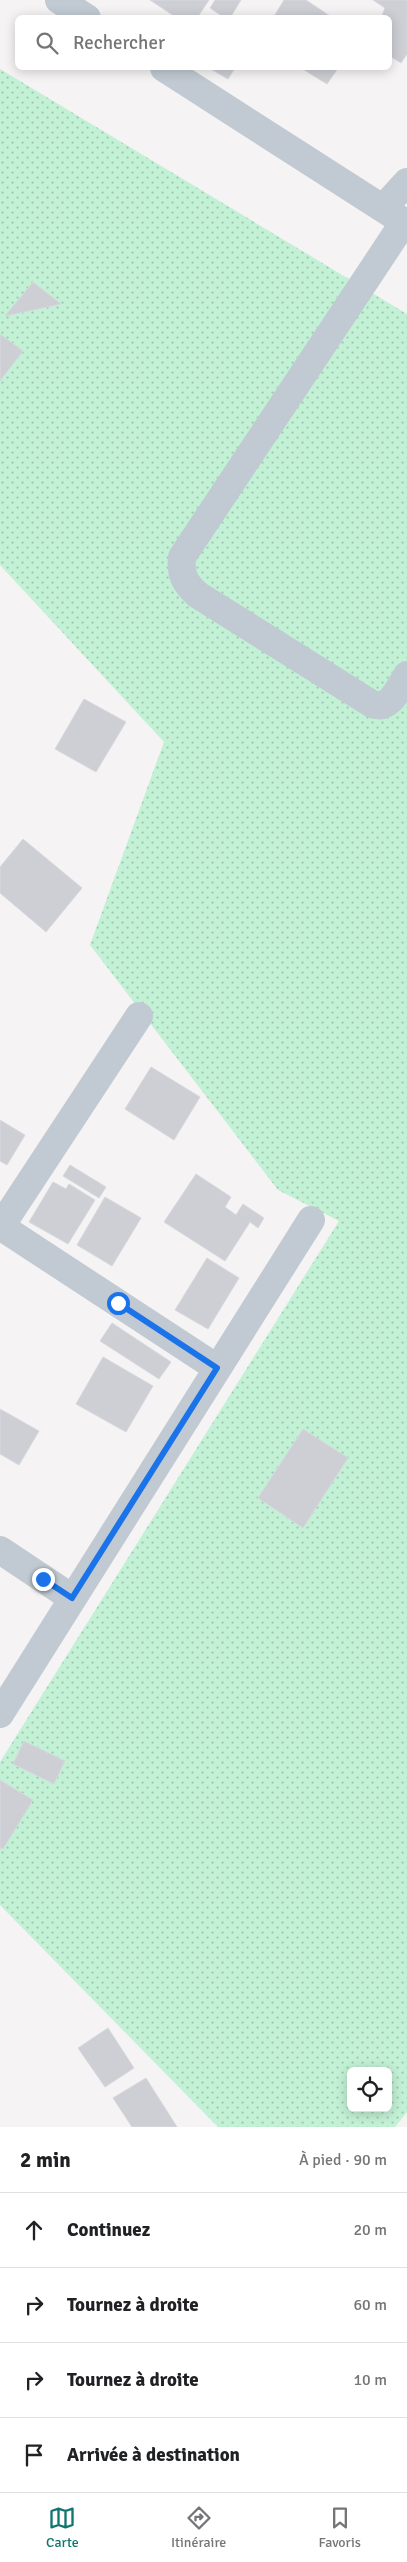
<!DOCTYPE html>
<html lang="fr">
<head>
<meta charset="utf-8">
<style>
	body { margin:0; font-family:Signika,sans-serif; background:#f6f6f6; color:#202124 }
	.controls { position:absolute; right:15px; bottom:15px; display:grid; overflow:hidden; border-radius:8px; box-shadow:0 2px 12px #0003 }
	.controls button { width:45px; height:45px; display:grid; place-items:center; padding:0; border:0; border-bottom:1px solid #e0e0e0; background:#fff; color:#202124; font:25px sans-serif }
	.stop { position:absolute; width:15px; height:15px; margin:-11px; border:4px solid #1a73e8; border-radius:50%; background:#fff }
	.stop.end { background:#1a73e8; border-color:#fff; box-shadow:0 1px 5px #0008 }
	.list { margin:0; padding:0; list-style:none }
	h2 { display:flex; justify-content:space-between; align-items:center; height:65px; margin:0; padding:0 20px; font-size:21px }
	h2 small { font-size:16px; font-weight:400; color:#757577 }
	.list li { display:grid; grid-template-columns:32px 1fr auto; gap:15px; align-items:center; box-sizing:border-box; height:75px; padding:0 20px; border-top:1px solid #e0e0e0 }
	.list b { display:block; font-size:19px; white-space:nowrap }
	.list em { font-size:16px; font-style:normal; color:#757577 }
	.icon { flex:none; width:28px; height:28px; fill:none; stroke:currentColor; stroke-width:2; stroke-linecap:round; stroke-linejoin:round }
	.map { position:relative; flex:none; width:407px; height:2127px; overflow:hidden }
	.search { position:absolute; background:#fff; box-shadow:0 2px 12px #0003; left:15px; right:15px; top:15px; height:55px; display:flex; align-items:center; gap:12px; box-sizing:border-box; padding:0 18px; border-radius:8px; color:#757577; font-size:19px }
	.sheet { height:365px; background:#fff }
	nav { display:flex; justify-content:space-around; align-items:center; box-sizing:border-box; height:70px; border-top:1px solid #e0e0e0; background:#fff; font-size:14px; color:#757577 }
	nav a { display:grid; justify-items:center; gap:2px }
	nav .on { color:#0f766e }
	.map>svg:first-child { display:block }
	.garden { fill:url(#garden-dots); fill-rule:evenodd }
	.building { fill:#cdcfd5; stroke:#d7d9de }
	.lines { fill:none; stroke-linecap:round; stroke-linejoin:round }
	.minor { stroke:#c1cad2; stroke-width:28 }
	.route { stroke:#1a73e8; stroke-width:6 }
</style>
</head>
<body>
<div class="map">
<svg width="407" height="2127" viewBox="0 0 407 2127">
	<defs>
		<pattern id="garden-dots" width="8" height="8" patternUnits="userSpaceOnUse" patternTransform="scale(1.25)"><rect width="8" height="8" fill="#c3f1d5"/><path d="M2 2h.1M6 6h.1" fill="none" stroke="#a0c6b0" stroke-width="1.8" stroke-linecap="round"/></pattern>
	</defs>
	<rect width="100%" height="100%" fill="#f5f3f3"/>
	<path class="garden" d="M0 69 407 314V2112L395 2127H218L0 1905V1762L339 1221 278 1190 90 945 164 742 0 565ZM351 2071H388V2108H351Z"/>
	<g class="building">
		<path d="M150 0H209L197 18H177Z"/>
		<path d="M215 0H241L230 18H225L210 8Z"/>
		<path d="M284 0H306L333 18H273Z"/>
		<path d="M373 0H407V54L401 63 390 56V18H381L385 8Z"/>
		<path d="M209 68H235L228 79Z"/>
		<path d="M301 68H338L327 84Z"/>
		<path d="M33 282 61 304 5 316Z"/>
		<path d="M0 334 23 351 0 381Z"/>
		<path d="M84 699 126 722 96 772 55 749Z"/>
		<path d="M23 839 82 888 46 932 0 893V867Z"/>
		<path d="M151 1067 200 1097 174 1140 125 1109Z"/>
		<path d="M0 1120 25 1135 7 1165 0 1161Z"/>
		<path d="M70 1165 106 1187 99 1198 63 1176Z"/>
		<path d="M196 1174 231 1197 225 1207 236 1215 243 1204 264 1218 258 1228 250 1222 225 1261 164 1222Z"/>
		<path d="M53 1182 66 1189 69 1184 95 1200 68 1244 29 1222Z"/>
		<path d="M105 1197 141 1218 112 1266 77 1245Z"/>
		<path d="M207 1258 239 1278 208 1329 175 1310Z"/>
		<path d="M112 1323 171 1362 159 1379 100 1341Z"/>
		<path d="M103 1357 153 1386 126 1432 76 1404Z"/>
		<path d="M0 1409 39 1431 19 1465 0 1454Z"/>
		<path d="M303 1429 348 1458 303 1528 258 1498Z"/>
		<path d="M24 1741 65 1761 54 1784 13 1764Z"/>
		<path d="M0 1780 33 1800 3 1849 0 1848Z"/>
		<path d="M108 2028 134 2068 105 2087 78 2048Z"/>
		<path d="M146 2078 177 2127H132L113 2098Z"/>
	</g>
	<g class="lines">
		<g class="minor">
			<path d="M59 0 87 18"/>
			<path d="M164 68 407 224"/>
			<path d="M383 208 407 182"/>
			<path d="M404 222 182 557C180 574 185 584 198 595L372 704C390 711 399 688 407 675"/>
			<path d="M0 1226 217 1368"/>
			<path d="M1 1226 139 1016"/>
			<path d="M0 1550 72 1598"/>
			<path d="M0 1714 311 1220"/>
		</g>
	</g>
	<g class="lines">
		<path class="route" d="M43 1579 72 1598 217 1368 118 1303"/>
	</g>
</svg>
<div class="controls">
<button><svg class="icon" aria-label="locate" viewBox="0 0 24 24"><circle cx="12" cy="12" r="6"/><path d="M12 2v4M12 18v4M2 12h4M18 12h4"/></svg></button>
</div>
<div class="stop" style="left:118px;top:1303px"></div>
<div class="stop end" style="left:43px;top:1579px"></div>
<div class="search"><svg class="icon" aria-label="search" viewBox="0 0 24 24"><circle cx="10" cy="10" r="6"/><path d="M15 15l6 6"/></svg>Rechercher</div>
</div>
<section class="sheet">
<h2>2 min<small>À pied · 90 m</small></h2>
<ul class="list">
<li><svg class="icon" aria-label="ahead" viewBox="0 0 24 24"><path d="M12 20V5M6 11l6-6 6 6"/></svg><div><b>Continuez</b></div><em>20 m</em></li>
<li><svg class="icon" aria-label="right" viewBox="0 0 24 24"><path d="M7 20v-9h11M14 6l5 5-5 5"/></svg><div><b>Tournez à droite</b></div><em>60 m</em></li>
<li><svg class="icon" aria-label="right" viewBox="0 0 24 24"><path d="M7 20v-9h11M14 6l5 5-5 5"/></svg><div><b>Tournez à droite</b></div><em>10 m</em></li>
<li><svg class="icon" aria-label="arrive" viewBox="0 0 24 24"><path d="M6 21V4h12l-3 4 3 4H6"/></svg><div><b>Arrivée à destination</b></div></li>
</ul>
</section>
<nav>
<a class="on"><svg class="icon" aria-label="map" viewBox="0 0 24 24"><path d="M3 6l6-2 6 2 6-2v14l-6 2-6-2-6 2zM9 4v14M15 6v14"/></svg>Carte</a>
<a><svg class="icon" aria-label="directions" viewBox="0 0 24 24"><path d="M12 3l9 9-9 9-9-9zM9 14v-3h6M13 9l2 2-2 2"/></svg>Itinéraire</a>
<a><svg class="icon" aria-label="saved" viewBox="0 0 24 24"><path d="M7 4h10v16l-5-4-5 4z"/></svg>Favoris</a>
</nav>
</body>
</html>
